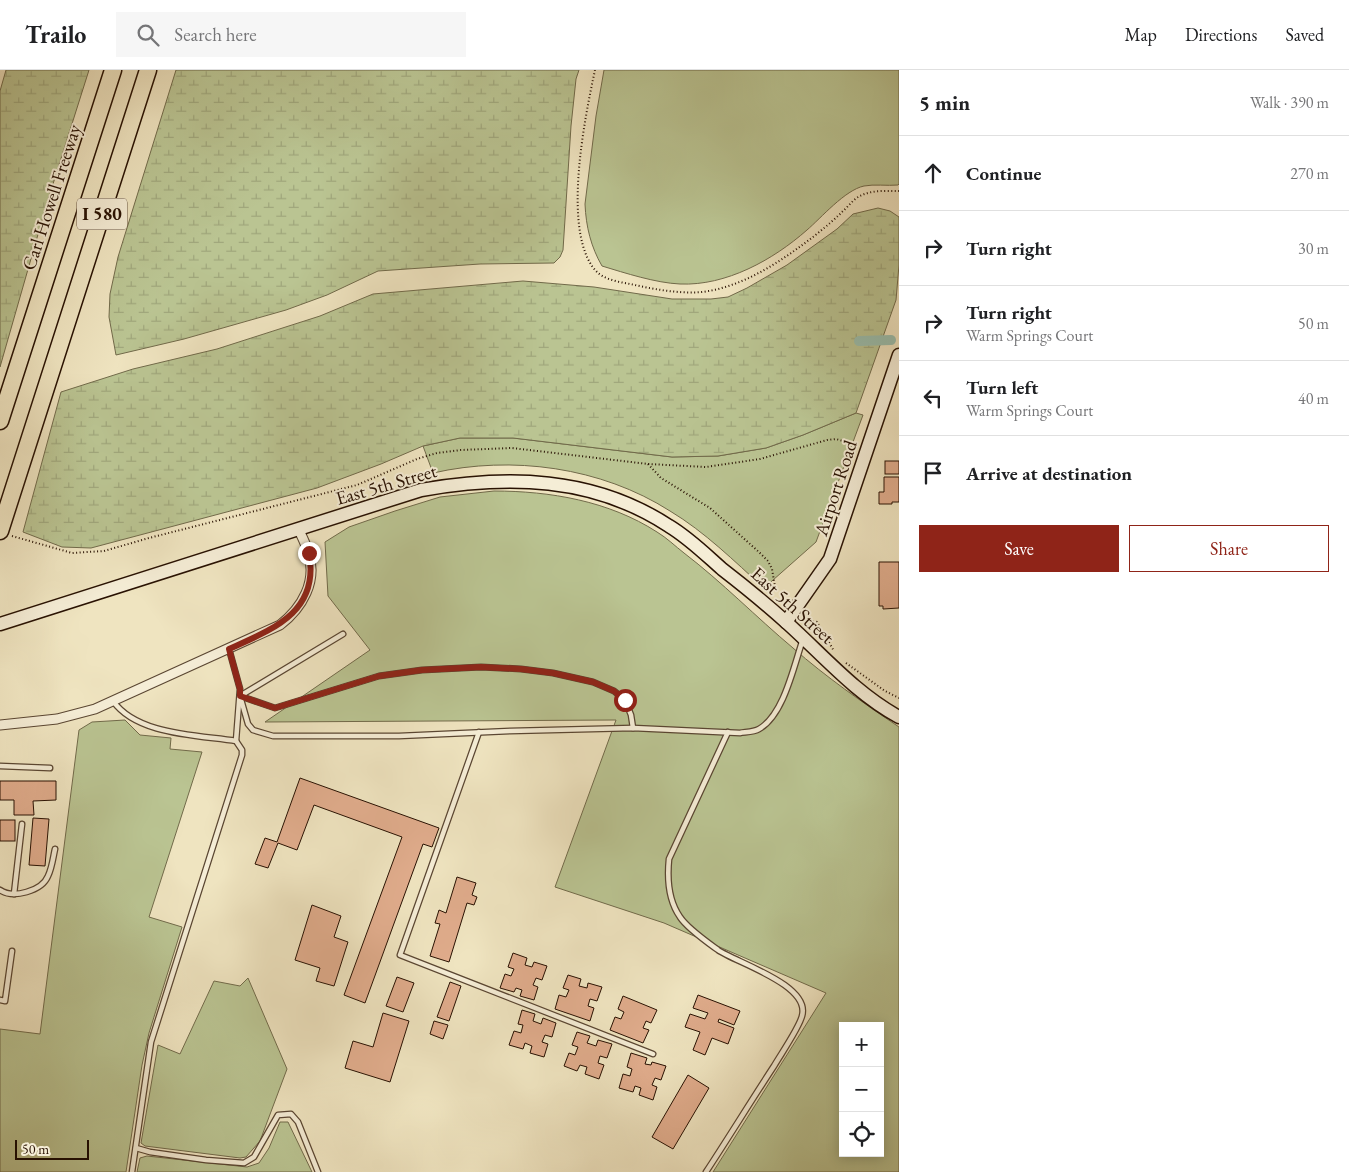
<!DOCTYPE html>
<html lang="en">
<head>
<meta charset="utf-8">
<style>
	body { margin:0; font-family:"EB Garamond",serif; background:#f6f6f6; color:#202124 }
	.controls { position:absolute; right:15px; bottom:15px; display:grid; overflow:hidden; border-radius:0px; box-shadow:0 2px 12px #0003 }
	.controls button { width:45px; height:45px; display:grid; place-items:center; padding:0; border:0; border-bottom:1px solid #e0e0e0; background:#fff; color:#202124; font:25px sans-serif }
	.scale { position:absolute; left:15px; bottom:12px; width:74px; box-sizing:border-box; padding-left:5px; border:2px solid #281102; border-top:0; font-size:14px; line-height:18px; white-space:nowrap; color:#281102; -webkit-text-stroke:4px #f5edd6; paint-order:stroke }
	.stop { position:absolute; width:15px; height:15px; margin:-11px; border:4px solid #8f2418; border-radius:50%; background:#fff }
	.stop.end { background:#8f2418; border-color:#fff; box-shadow:0 1px 5px #0008 }
	.list { margin:0; padding:0; list-style:none }
	h2 { display:flex; justify-content:space-between; align-items:center; height:65px; margin:0; padding:0 20px; font-size:21px }
	h2 small { font-size:16px; font-weight:400; color:#757577 }
	.list li { display:grid; grid-template-columns:32px 1fr auto; gap:15px; align-items:center; box-sizing:border-box; height:75px; padding:0 20px; border-top:1px solid #e0e0e0 }
	.list b { display:block; font-size:19px; white-space:nowrap }
	.list p { margin:0; font-size:16px; white-space:nowrap; color:#757577 }
	.list em { font-size:16px; font-style:normal; color:#757577 }
	.actions { display:flex; gap:10px; padding:15px 20px }
	.actions a { flex:1; padding:11px 0; border:1px solid #8f2418; border-radius:0px; text-align:center; font-size:18px; color:#8f2418 }
	.actions .main { background:#8f2418; color:#fff }
	.icon { flex:none; width:28px; height:28px; fill:none; stroke:currentColor; stroke-width:2; stroke-linecap:round; stroke-linejoin:round }
	.map { position:relative; flex:none; width:899px; height:1102px; overflow:hidden }
	header { display:flex; align-items:center; gap:30px; box-sizing:border-box; height:70px; padding:0 25px; background:#fff; border-bottom:1px solid #e0e0e0 }
	header strong { font-size:24px }
	nav { display:flex; gap:28px; margin-inline-start:auto; font-size:18px }
	.search { width:350px; height:45px; background:#f6f6f6; display:flex; align-items:center; gap:12px; box-sizing:border-box; padding:0 18px; border-radius:0px; color:#757577; font-size:19px }
	main { display:flex }
	aside { flex:1; background:#fff }
	.map>svg:first-child { display:block }
	.grass { fill:#bac492; stroke:#716a4a; fill-rule:evenodd }
	.wetland { fill:url(#wetland-marsh); stroke:#716a4a }
	.lines { fill:none; stroke-linecap:round; stroke-linejoin:round }
	.canal { stroke:#9abfaf; stroke-width:10 }
	.building { fill:#e0ac8c; stroke:#281102 }
	.lane-casing { stroke:#5a4632; stroke-width:7 }
	.street-casing { stroke:#5a4632; stroke-width:11 }
	.secondary-casing { stroke:#281102; stroke-width:15 }
	.highway-casing { stroke:#281102; stroke-width:19 }
	.path { stroke:#281102; stroke-width:2; stroke-dasharray:1 2.5; stroke-linecap:butt }
	.lane { stroke:#f5edd6; stroke-width:4.5 }
	.street { stroke:#f5edd6; stroke-width:9 }
	.secondary { stroke:#f5edd6; stroke-width:12 }
	.highway { stroke:#efe4c0; stroke-width:16 }
	.route { stroke:#8f2418; stroke-width:6 }
	.labels { text-anchor:middle; stroke-width:4; stroke-linejoin:round; paint-order:stroke }
	.shield { fill:#f5edd6; stroke:#665342; stroke-width:1 }
	.shield-label { font-size:18px; font-weight:bold; fill:#281102 }
	.street-label { font-size:19px; fill:#281102; stroke:#f5edd6 }
</style>
</head>
<body>
<header>
<strong>Trailo</strong>
<div class="search"><svg class="icon" aria-label="search" viewBox="0 0 24 24"><circle cx="10" cy="10" r="6"/><path d="M15 15l6 6"/></svg>Search here</div>
<nav><a>Map</a><a>Directions</a><a>Saved</a></nav>
</header>
<main>
<div class="map">
<svg width="899" height="1102" viewBox="0 0 899 1102">
	<defs>
		<pattern id="wetland-marsh" width="20" height="14" patternUnits="userSpaceOnUse" patternTransform="scale(1.25)"><rect width="20" height="14" fill="#bac492"/><path d="M1 5h8M5 5V1M11 12h8M15 12V8" fill="none" stroke="#a0a77c"/></pattern>
	</defs>
	<rect width="100%" height="100%" fill="#efe4c0"/>
	<filter id="stains"><feTurbulence type="fractalNoise" baseFrequency=".004" numOctaves="4"/><feColorMatrix values="0 0 0 0 .2 0 0 0 0 .09 0 0 0 0 .02 0 0 0 .5 -.17"/></filter>
	<radialGradient id="worn" r=".72"><stop offset=".6" stop-color="#630" stop-opacity="0"/><stop offset="1" stop-color="#630" stop-opacity=".3"/></radialGradient>
	<g class="grass">
		<path d="M604 0H899V114L898 115C887 116 874 114 864 116 845 120 821 148 807 160 773 190 726 216 680 214 656 213 625 203 602 196 591 177 586 157 585 134L596 46Z"/>
		<path d="M856 343 863 345 816 472 764 518C734 491 705 462 670 441 601 397 512 385 433 403L423 376 460 368H513L672 387 718 386 766 378 803 365Z"/>
		<path d="M494 421C550 421 609 431 657 462 667 468 675 476 684 483 722 512 756 547 793 578 826 607 862 632 899 657V1102H713L826 923 664 853 555 817 616 650 265 652 370 580 328 526 325 472 349 457 395 441 440 427ZM843 956H880V1083H843Z"/>
		<path d="M125 650 140 665 171 668 170 679 202 682 149 847 182 857 149 963 142 995 126 1102H0V959L40 964 79 660 92 652Z"/>
		<path d="M248 908 287 999 260 1071 246 1087 240 1088 145 1076 141 1073 158 975 180 984 214 911 240 916Z"/>
		<path d="M280 1052H288L312 1102H137L140 1088 147 1086 247 1097 259 1093 269 1078Z"/>
	</g>
	<g class="wetland">
		<path d="M6 0H89L47 133 0 297V21Z"/>
		<path d="M176 0H579L576 9 571 56 563 180 560 187 554 193 480 194 378 201 327 225 286 240 184 269 116 285 109 247 110 224 118 187Z"/>
		<path d="M878 138 890 141 899 147V195L896 230 856 343 803 365 766 378 718 386 672 387 513 368H460L423 376 381 394 317 418 91 478 62 477 23 462 61 322 133 299 217 279 320 246 373 224 523 211 594 217 672 229H711L728 227 747 218 787 195 837 159 853 144Z"/>
	</g>
	<g class="lines">
		<path class="canal" d="M859 271 891 270"/>
	</g>
	<g class="building">
		<rect x="885" y="391" width="14" height="13"/>
		<path d="M884 407H899V432H892V434H879V422H884Z"/>
		<path d="M879 492H899V538L883 539V536H879Z"/>
		<path d="M300 708 439 758 432 777 423 774 365 933 344 925 402 767 314 735 297 780 278 773 268 798 255 794 265 768 277 772Z"/>
		<path d="M0 711H56V730L33 731 34 745H14V730H0Z"/>
		<path d="M33 748 49 749 45 796 29 795Z"/>
		<rect x="0" y="750" width="15" height="21"/>
		<path d="M457 807 476 813 472 825 477 827 474 835 467 833 449 892 430 886 440 854 435 853 439 840 446 843Z"/>
		<path d="M312 835 341 846 334 867 348 872 334 916 316 911 320 898 295 890Z"/>
		<path d="M513 883 527 888 525 895 532 897 534 892 547 896 542 910 536 908 533 915 538 917 534 930 520 926 522 920 516 918 514 922 500 918 505 904 511 906 514 899 508 897Z"/>
		<path d="M568 905 581 909 579 916 587 918 588 913 602 917 597 931 590 929 588 936 594 938 590 951 555 939 559 925 566 927 569 920 563 918Z"/>
		<path d="M397 907 414 913 403 942 386 936Z"/>
		<path d="M450 912 461 916 449 951 437 947Z"/>
		<path d="M698 925 740 941 734 955 719 949 718 952 734 958 728 974 712 968 705 985 693 980 700 962 685 957 690 944 705 949 708 943 693 938Z"/>
		<path d="M623 926 657 940 651 953 646 951 643 958 649 960 643 973 610 960 615 947 621 949 624 942 618 939Z"/>
		<path d="M522 940 535 944 533 951 541 954 543 948 556 953 552 967 545 965 542 972 548 974 544 987 530 983 532 976 525 973 523 979 509 975 514 961 521 963 523 955 518 954Z"/>
		<path d="M383 943 409 951 390 1012 345 998 353 971 373 977Z"/>
		<path d="M434 951 448 955 443 969 430 964Z"/>
		<path d="M577 962 590 966 587 973 596 976 598 970 612 974 607 988 600 986 598 993 604 995 599 1009 585 1004 587 997 580 995 577 1001 564 996 569 983 575 985 578 977 572 975Z"/>
		<path d="M631 983 647 988 645 994 651 995 652 992 666 996 661 1010 655 1008 652 1015 657 1017 653 1030 639 1025 641 1018 635 1016 633 1022 619 1018 623 1004 630 1006 632 999 627 997Z"/>
		<path d="M688 1005 709 1018 673 1079 652 1067Z"/>
	</g>
	<g class="lines">
		<g class="lane-casing">
			<g id="lane">
				<path d="M229 579 240 619 236 671"/>
				<path d="M240 626 248 654 253 660 273 666H399L510 661 633 658 740 663C746 662 754 662 759 659 784 645 794 595 803 569"/>
				<path d="M240 626 275 638 379 606 422 600 481 597 521 599 553 603 593 612 614 621 625 630 631 645 633 658"/>
				<path d="M240 626 343 564"/>
				<path d="M113 631C137 665 197 665 236 671L242 680V685L151 972 132 1102"/>
				<path d="M479 662 400 885 653 984"/>
				<path d="M0 696 50 698"/>
				<path d="M0 820C13 829 42 821 48 806 52 798 53 788 55 779"/>
				<path d="M14 824 22 754"/>
				<path d="M0 930 5 931 12 881"/>
				<path d="M136 1078 150 1082 206 1090 244 1093 254 1087 278 1045 291 1044 298 1052 318 1102"/>
				<path d="M706 1102C729 1067 751 1031 774 996 781 984 799 958 802 946 811 915 737 893 718 880 707 872 687 858 680 847 668 830 667 809 669 789L728 662"/>
			</g>
		</g>
		<g class="street-casing">
			<path id="street" d="M0 655 57 649 95 639 280 555C302 538 318 511 308 482 306 474 302 467 299 460"/>
		</g>
		<g class="secondary-casing">
			<g id="secondary">
				<path d="M786 552 830 489 899 285"/>
				<path d="M0 554 421 420C507 405 593 406 669 456 689 468 705 484 722 499 744 516 766 534 786 552 823 585 855 623 899 647"/>
			</g>
		</g>
		<g class="highway-casing">
			<g id="highway">
				<path d="M0 351 113 0"/>
				<path d="M0 461 148 0"/>
			</g>
		</g>
		<g class="path">
			<path d="M595 0C585 47 560 167 598 203 607 210 619 212 630 214 653 219 678 224 702 222 743 217 780 192 813 167 823 159 833 151 842 142 848 137 854 128 862 125 873 120 887 121 899 121"/>
			<path d="M648 394 661 408 710 438 760 483 768 491 772 499 776 523"/>
			<path d="M12 466 72 483 104 481 149 468 357 415 417 389 437 383 461 380 512 378 648 394 706 397 760 389 827 370 836 369 857 375"/>
			<path d="M806 549 817 552 834 581"/>
			<path d="M846 593 885 621 899 628"/>
		</g>
		<use href="#lane" class="lane"/>
		<use href="#street" class="street"/>
		<use href="#secondary" class="secondary"/>
		<use href="#highway" class="highway"/>
	</g>
	<g class="lines">
		<path class="route" d="M309 483C320 542 273 559 229 579L240 619V626L275 638 379 606 422 600 481 597 521 599 553 603 593 612 614 621 625 630"/>
	</g>
	<g class="labels">
		<rect class="shield" x="77" y="128.5" width="50" height="31" rx="4"/>
		<g class="shield-label">
			<text x="102" y="150">I 580</text>
		</g>
		<g class="street-label">
			<text transform="translate(51 127) rotate(-72)" y="7">Carl Howell Freeway</text>
			<text transform="translate(386 414) rotate(-16)" y="7">East 5th Street</text>
			<text transform="translate(835 418) rotate(-72)" y="7">Airport Road</text>
			<text transform="translate(793 535) rotate(42)" y="7">East 5th Street</text>
		</g>
	</g>
	<rect width="100%" height="100%" filter="url(#stains)"/>
	<rect width="100%" height="100%" fill="url(#worn)"/>
</svg>
<div class="controls">
<button>+</button>
<button>−</button>
<button><svg class="icon" aria-label="locate" viewBox="0 0 24 24"><circle cx="12" cy="12" r="6"/><path d="M12 2v4M12 18v4M2 12h4M18 12h4"/></svg></button>
</div>
<div class="scale">50 m</div>
<div class="stop" style="left:625px;top:630px"></div>
<div class="stop end" style="left:309px;top:483px"></div>
</div>
<aside>
<h2>5 min<small>Walk · 390 m</small></h2>
<ul class="list">
<li><svg class="icon" aria-label="ahead" viewBox="0 0 24 24"><path d="M12 20V5M6 11l6-6 6 6"/></svg><div><b>Continue</b></div><em>270 m</em></li>
<li><svg class="icon" aria-label="right" viewBox="0 0 24 24"><path d="M7 20v-9h11M14 6l5 5-5 5"/></svg><div><b>Turn right</b></div><em>30 m</em></li>
<li><svg class="icon" aria-label="right" viewBox="0 0 24 24"><path d="M7 20v-9h11M14 6l5 5-5 5"/></svg><div><b>Turn right</b><p>Warm Springs Court</p></div><em>50 m</em></li>
<li><svg class="icon" aria-label="left" viewBox="0 0 24 24"><path d="M17 20v-9H6M10 6l-5 5 5 5"/></svg><div><b>Turn left</b><p>Warm Springs Court</p></div><em>40 m</em></li>
<li><svg class="icon" aria-label="arrive" viewBox="0 0 24 24"><path d="M6 21V4h12l-3 4 3 4H6"/></svg><div><b>Arrive at destination</b></div></li>
</ul>
<div class="actions"><a class="main">Save</a><a>Share</a></div>
</aside>
</main>
</body>
</html>
